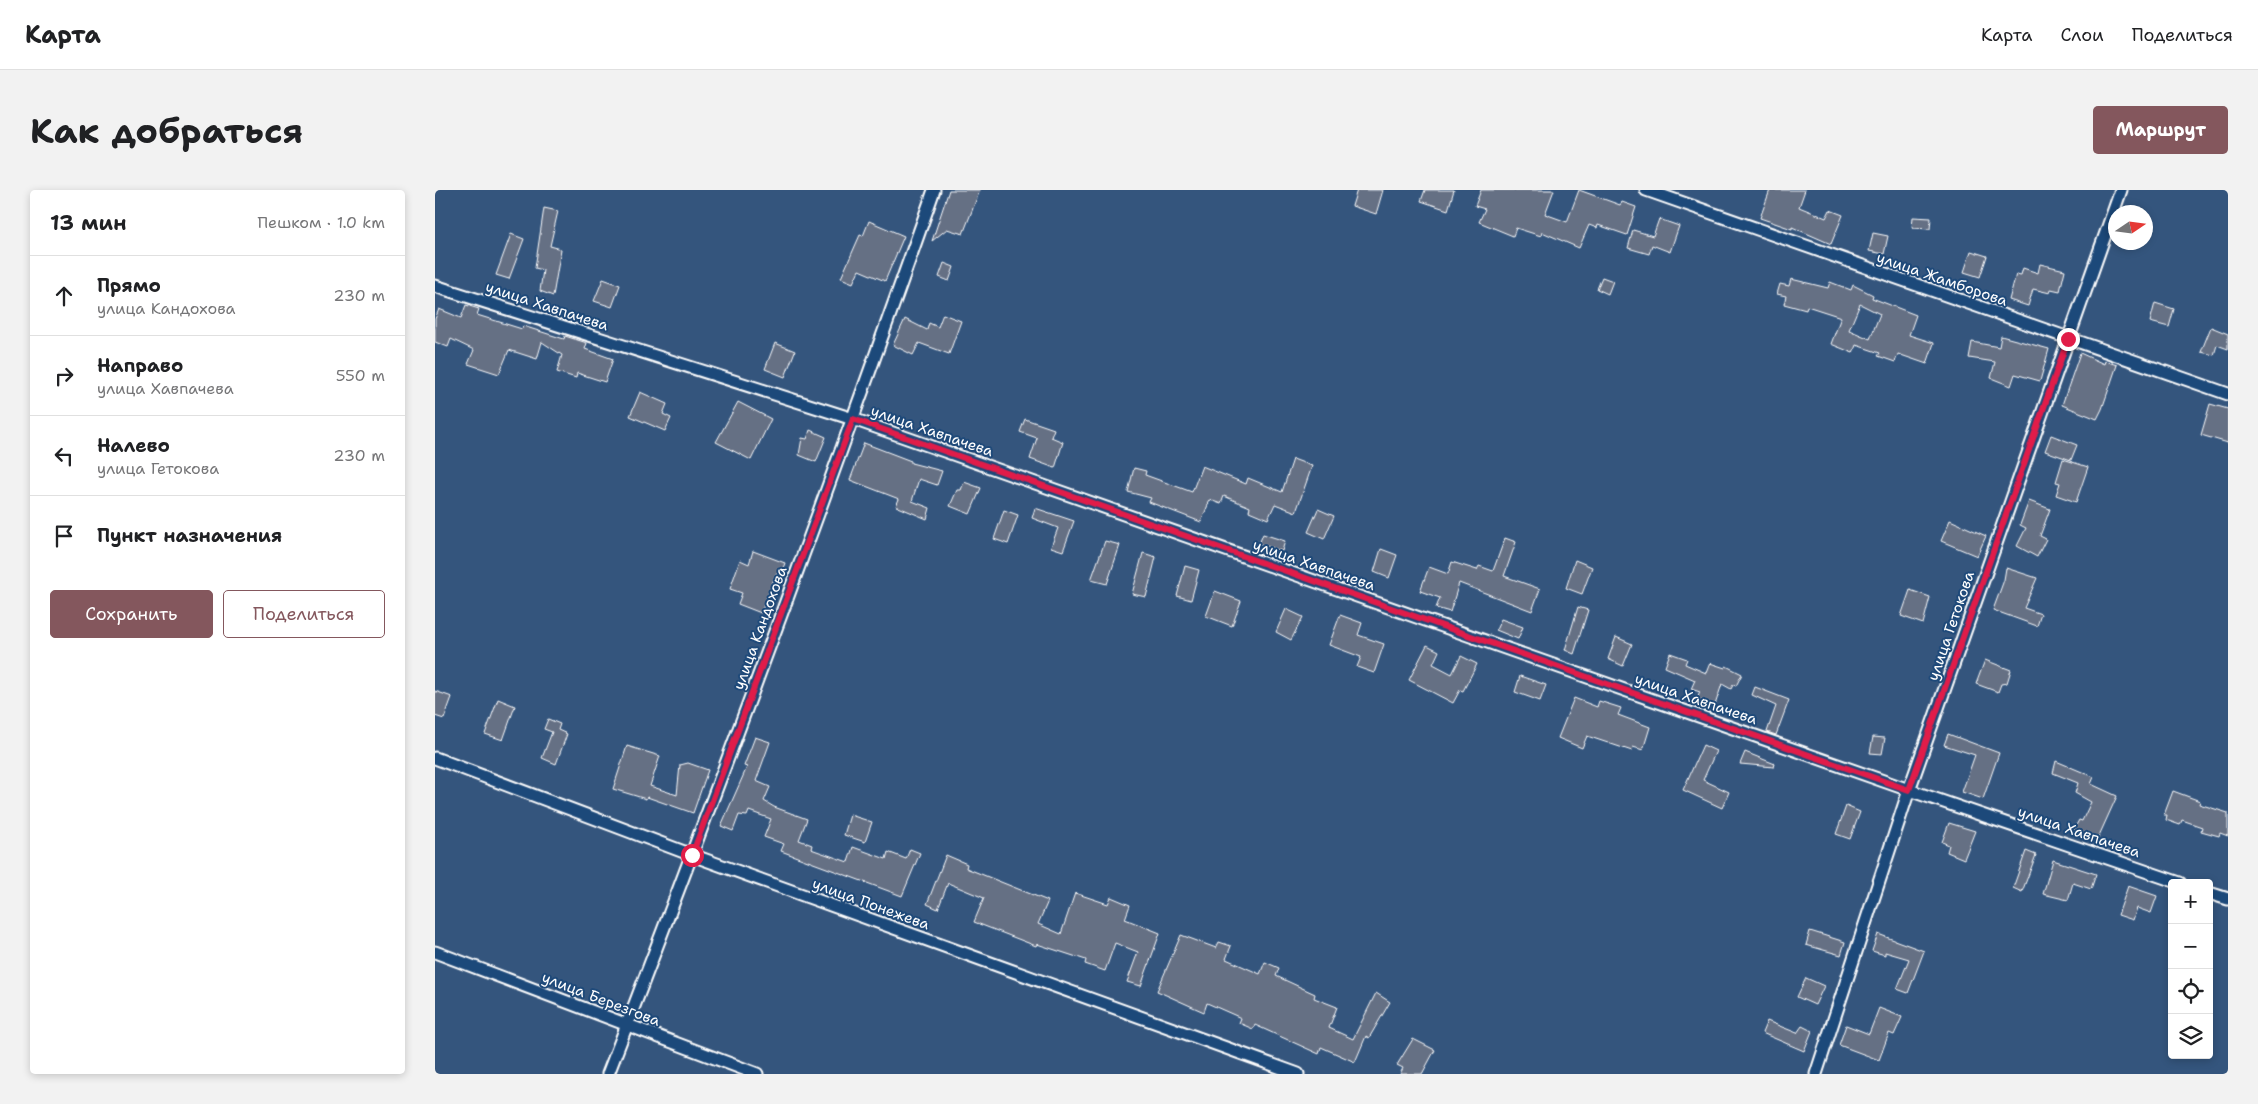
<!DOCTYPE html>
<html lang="ru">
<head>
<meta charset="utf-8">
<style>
	body { margin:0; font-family:"Shantell Sans",sans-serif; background:#f2f2f2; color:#202124 }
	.controls { position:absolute; right:15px; bottom:15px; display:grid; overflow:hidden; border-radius:5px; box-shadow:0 2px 8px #0003 }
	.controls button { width:45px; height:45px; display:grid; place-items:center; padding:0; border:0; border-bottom:1px solid #e0e0e0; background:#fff; color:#202124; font:25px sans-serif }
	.compass { position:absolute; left:1673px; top:15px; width:45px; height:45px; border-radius:50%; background:#fff; box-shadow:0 2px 8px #0003; rotate:77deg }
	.stop { position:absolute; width:15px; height:15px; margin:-11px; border:4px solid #e11d48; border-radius:50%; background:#fff }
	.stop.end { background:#e11d48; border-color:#fff; box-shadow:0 1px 5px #0008 }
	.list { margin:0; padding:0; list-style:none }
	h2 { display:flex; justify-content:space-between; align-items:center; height:65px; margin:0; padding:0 20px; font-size:21px }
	h2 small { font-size:16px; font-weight:400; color:#757577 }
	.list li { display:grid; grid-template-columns:32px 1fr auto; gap:15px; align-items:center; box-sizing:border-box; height:80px; padding:0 20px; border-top:1px solid #e0e0e0 }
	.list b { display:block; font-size:19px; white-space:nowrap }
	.list p { margin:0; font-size:16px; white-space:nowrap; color:#757577 }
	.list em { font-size:16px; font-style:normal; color:#757577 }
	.actions { display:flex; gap:10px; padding:15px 20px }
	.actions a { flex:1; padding:11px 0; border:1px solid #84575d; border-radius:5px; text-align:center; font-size:18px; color:#84575d }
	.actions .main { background:#84575d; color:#fff }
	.icon { flex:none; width:28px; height:28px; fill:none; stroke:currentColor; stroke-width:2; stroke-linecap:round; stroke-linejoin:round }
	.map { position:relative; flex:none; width:1793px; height:884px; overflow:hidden; border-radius:5px }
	header { display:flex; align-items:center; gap:30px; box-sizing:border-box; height:70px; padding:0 25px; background:#fff; border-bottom:1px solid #e0e0e0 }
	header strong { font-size:24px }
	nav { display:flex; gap:28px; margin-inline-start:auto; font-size:18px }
	.intro { display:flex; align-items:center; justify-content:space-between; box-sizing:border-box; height:120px; padding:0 30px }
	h1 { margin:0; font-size:35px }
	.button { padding:12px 22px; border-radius:5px; background:#84575d; color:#fff; font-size:18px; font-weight:700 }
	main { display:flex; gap:30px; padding:0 30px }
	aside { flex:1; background:#fff; border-radius:5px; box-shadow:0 2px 8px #0003 }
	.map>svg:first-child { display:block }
	.building { fill:#656f84; stroke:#fff; fill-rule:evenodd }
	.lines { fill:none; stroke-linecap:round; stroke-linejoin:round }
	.street-casing { stroke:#fff; stroke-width:15 }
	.street { stroke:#1f4a7a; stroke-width:11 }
	.route { stroke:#e11d48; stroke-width:6 }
	.labels { text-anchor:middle; stroke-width:4; stroke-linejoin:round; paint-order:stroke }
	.street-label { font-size:15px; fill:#fff; stroke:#1f4a7a }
</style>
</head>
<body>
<header>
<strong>Карта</strong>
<nav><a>Карта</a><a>Слои</a><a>Поделиться</a></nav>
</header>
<div class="intro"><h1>Как добраться</h1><a class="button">Маршрут</a></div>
<main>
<aside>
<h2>13 мин<small>Пешком · 1.0 km</small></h2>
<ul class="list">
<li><svg class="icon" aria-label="ahead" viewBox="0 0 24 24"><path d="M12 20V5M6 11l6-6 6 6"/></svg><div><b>Прямо</b><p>улица Кандохова</p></div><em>230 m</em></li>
<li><svg class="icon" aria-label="right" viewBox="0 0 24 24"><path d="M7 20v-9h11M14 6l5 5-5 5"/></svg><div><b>Направо</b><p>улица Хавпачева</p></div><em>550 m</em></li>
<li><svg class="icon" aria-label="left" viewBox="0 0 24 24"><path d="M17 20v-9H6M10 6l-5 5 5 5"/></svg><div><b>Налево</b><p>улица Гетокова</p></div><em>230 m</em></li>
<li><svg class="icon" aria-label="arrive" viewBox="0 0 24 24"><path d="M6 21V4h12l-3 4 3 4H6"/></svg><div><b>Пункт назначения</b></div></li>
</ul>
<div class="actions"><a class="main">Сохранить</a><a>Поделиться</a></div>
</aside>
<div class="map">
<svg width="1793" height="884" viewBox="0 0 1793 884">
	<rect width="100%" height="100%" fill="#34557d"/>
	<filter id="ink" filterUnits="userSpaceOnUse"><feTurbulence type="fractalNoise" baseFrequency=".02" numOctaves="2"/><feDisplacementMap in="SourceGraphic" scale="10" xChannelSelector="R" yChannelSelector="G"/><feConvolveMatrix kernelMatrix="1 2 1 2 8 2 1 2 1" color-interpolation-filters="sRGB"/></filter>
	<g filter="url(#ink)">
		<g class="building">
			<path d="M514 0H545L528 44 512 39 497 51Z"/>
			<path d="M922 0H948L941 24 917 16Z"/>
			<path d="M990 0H1019L1013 20 986 11Z"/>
			<path d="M1046 0H1119L1110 24 1132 32 1144 0 1185 15 1187 12 1201 17 1192 45 1163 35 1162 38 1154 35 1144 58 1107 42 1106 46 1081 38 1078 46 1044 32 1050 19 1040 16Z"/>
			<path d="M1335 0H1370L1364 17 1391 28 1395 20 1408 25 1396 54 1357 37V39L1325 28Z"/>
			<path d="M109 18 123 21 115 56 126 59 118 106 105 101 108 80 100 78Z"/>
			<path d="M1478 27 1496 28 1495 39 1477 38Z"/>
			<path d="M1224 29 1244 36 1235 62 1217 55 1214 64 1193 58 1198 40 1218 46Z"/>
			<path d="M434 31 469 46 450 91 424 80 418 93 406 88 425 45 428 46Z"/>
			<path d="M1438 43 1453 46 1449 64 1434 61Z"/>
			<path d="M76 44 89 49 74 89 61 85Z"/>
			<path d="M1536 61 1552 66 1545 87 1529 82Z"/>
			<path d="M509 73 519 77 514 91 504 87Z"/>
			<path d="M1605 74 1630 80 1625 101 1616 99 1615 103 1598 99 1593 116 1574 110 1581 84 1586 85 1588 78 1603 83Z"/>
			<path d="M1167 87 1178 91 1173 104 1162 99Z"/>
			<path d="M168 89 185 95 177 117 159 111Z"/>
			<path d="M1356 89 1393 98 1395 92 1416 100 1418 95 1438 105 1437 108 1481 125 1474 145 1499 153 1492 174 1463 164 1460 172 1443 166 1445 163 1421 155 1418 163 1396 154 1406 127 1372 116 1371 120 1349 114 1351 106 1342 104 1345 94 1354 96ZM1425 114 1445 124 1435 149 1414 140Z"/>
			<path d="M1720 113 1739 119 1734 137 1715 132Z"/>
			<path d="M31 115 44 119 42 125 87 139 88 136 129 149 130 146 152 153 150 159 178 169 170 192 142 183 141 188 122 182 127 165 107 152 102 169 74 160 64 184 33 174 39 160 16 149 13 157 0 152V129L4 119 26 128Z"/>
			<path d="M508 124 526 131 514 164 484 153 478 165 458 155 470 129 492 140 494 133 503 137Z"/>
			<path d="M1776 137 1793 144V159L1782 155 1779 165 1766 162Z"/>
			<path d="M1566 146 1614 159 1605 191 1580 184 1576 196 1556 188 1560 172 1534 168 1537 152 1564 157Z"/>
			<path d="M340 153 360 161 350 187 330 179Z"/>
			<path d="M1645 163 1669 174 1670 171 1682 175 1667 219 1662 229 1627 215Z"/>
			<path d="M205 202 232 214 228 224 236 228 230 241 195 226Z"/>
			<path d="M303 212 336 229 316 270 281 252Z"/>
			<path d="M1775 214 1793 219V253L1766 245Z"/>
			<path d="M590 229 619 239 616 247 628 252 620 278 595 269 602 248 585 242Z"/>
			<path d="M375 240 391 247 381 272 364 265 367 248 372 249Z"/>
			<path d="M1616 245 1642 255 1636 270 1610 261Z"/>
			<path d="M429 253 476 271V273L507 281 502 295 484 289 477 311 495 318 492 329 461 316 464 309 415 290Z"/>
			<path d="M858 269 877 276 861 322 840 314 833 329 814 321 815 317 789 306 786 314 775 310 766 332 714 312 716 308 693 302 699 278 711 281 710 285 757 302 767 276 811 294 813 288 847 302Z"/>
			<path d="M1628 269 1653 277 1641 312 1621 305 1625 293 1621 292Z"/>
			<path d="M529 292 546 298 535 324 515 316 522 300H526Z"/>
			<path d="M1594 311 1615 319 1605 346 1611 349 1602 367 1582 356 1591 338 1585 335Z"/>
			<path d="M600 318 639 331 628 361 616 357 623 338 597 328Z"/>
			<path d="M883 319 899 326 889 349 873 342Z"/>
			<path d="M569 320 583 325 573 354 559 349Z"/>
			<path d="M1515 330 1551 346 1542 366 1506 351Z"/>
			<path d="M828 344 850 351 847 361 824 354Z"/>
			<path d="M1070 348 1081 352 1069 386 1105 399 1097 421 1024 393 1015 422 1001 418 1005 408 985 401 994 377 1013 384 1017 372 1042 380 1044 376 1058 381Z"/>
			<path d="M670 351 685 355 672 394 656 390Z"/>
			<path d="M946 359 962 365 954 388 939 382Z"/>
			<path d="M318 361 350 373 345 386 341 384 326 423 303 414 307 403 295 399 305 370 314 374Z"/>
			<path d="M708 363 721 367 711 407 697 404Z"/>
			<path d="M1140 370 1157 377 1147 404 1131 398Z"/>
			<path d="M750 376 764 380 756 410 742 406Z"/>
			<path d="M1571 378 1602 388 1589 418 1606 424 1602 436 1558 420 1569 390Z"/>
			<path d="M1475 400 1495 407 1488 434 1466 426Z"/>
			<path d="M780 401 806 411 797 436 771 426Z"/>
			<path d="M1143 417 1153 420 1139 464 1130 460Z"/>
			<path d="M851 419 868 427 856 450 841 442Z"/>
			<path d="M905 425 927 433 923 445 949 454 939 483 922 477 926 467 894 455Z"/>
			<path d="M1066 429 1088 437 1083 449 1061 440Z"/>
			<path d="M1181 447 1197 454 1188 476 1173 469Z"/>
			<path d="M992 455 1004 461 998 474 1017 484 1026 466 1042 474 1028 501 1025 500 1018 513 974 490Z"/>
			<path d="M1235 463 1252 469 1250 474 1271 483 1275 473 1290 478 1291 476 1307 484 1301 496 1298 495 1296 499 1287 494 1280 515 1262 509 1265 502 1256 499 1260 490 1230 477Z"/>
			<path d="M1550 470 1576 480 1572 493 1566 494 1563 502 1541 494Z"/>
			<path d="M1085 486 1111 495 1105 511 1080 502Z"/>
			<path d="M1320 497 1354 510 1341 545 1332 542 1341 516 1317 505Z"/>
			<path d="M0 501 17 507 9 529 0 526Z"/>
			<path d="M1139 508 1162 517 1164 511 1186 518 1183 525 1215 537 1208 560 1198 557 1197 561 1152 546 1147 558 1123 548Z"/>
			<path d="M63 509 80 516 68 550 50 544Z"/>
			<path d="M113 529 125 534 123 540 132 544 121 574 107 568 117 542 109 539Z"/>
			<path d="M1513 544 1564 563 1548 609 1527 602 1540 565 1509 555Z"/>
			<path d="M320 547 335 552 321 591 335 597 329 611 339 617 372 629 364 650 377 655 376 659 413 672 418 657 451 669 453 662 471 669 475 659 485 663 467 706 346 661 349 654 329 647 336 629 314 621 312 626 304 625 298 641 286 636 312 577 309 576Z"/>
			<path d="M1438 547 1450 548 1447 564 1435 563Z"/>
			<path d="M1268 555 1281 561 1268 590 1294 602 1287 618 1248 600Z"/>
			<path d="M192 556 225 566 215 596 242 605 245 575 253 573 273 580 258 623 212 607 211 609 178 599Z"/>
			<path d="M1310 562 1340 574 1339 577 1305 574Z"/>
			<path d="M1621 571 1659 587 1656 594 1682 606 1663 648 1639 639 1644 630 1647 631 1656 612 1640 603 1643 593 1618 583Z"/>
			<path d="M1738 601 1765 611 1764 614 1793 623V646L1785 643 1784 646 1766 641 1767 637 1747 630 1745 635 1731 630 1732 625H1729Z"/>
			<path d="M1411 616 1425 622 1415 649 1401 644Z"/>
			<path d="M415 625 437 632 430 652 409 645Z"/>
			<path d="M1514 633 1540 641 1529 669 1512 662 1514 655 1507 652Z"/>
			<path d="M1591 661 1601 665 1587 702 1578 698Z"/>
			<path d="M511 665 532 674 531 678 613 711 603 734 626 744 640 703 673 714 676 707 695 715 690 729 725 743 706 796 692 792 703 762 680 753 670 781 650 774 651 770 602 754 601 756 539 732 549 708 513 693 503 719 492 714Z"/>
			<path d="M1618 670 1661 684 1656 699 1638 693 1633 710 1608 704Z"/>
			<path d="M1693 696 1722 706 1716 723 1702 718 1698 730 1683 725Z"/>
			<path d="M1375 741 1410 752 1406 765 1371 755Z"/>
			<path d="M1443 744 1489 761 1473 803 1462 799 1474 769 1450 762V765L1437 761Z"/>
			<path d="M746 745 781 758 784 752 796 756 791 769 825 784 830 772 844 778 841 786 880 804 879 808 902 817 894 838 918 849 941 803 955 812 934 848 931 846 920 872 886 857 884 864 820 835 818 839 804 833 806 828 772 813 769 822 722 801Z"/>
			<path d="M1371 788 1389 796 1380 815 1362 807Z"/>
			<path d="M1444 818 1467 827 1459 845 1454 843 1444 870 1404 855 1411 835 1434 844Z"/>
			<path d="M1332 831 1362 843 1367 836 1377 841 1369 861 1327 843Z"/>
			<path d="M978 849 1000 860 987 884H965L968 878 962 875Z"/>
		</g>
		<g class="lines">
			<g class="street-casing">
				<g id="street">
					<path d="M1211 0 1793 204"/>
					<path d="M0 96 418 229 1474 600 1745 693"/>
					<path d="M0 568 257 665 863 884"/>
					<path d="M1774 703 1793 709"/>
					<path d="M0 762 322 884"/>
					<path d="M173 884C286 591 395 296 499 0"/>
					<path d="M1381 884 1474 600 1686 0"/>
				</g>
			</g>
			<use href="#street" class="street"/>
		</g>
	</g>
	<g class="lines" filter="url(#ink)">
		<path class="route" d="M257 665 418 229 1474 600 1633 149"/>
	</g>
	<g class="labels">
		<g class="street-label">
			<text transform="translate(1507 89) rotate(19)" y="5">улица Жамборова</text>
			<text transform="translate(112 116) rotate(18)" y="5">улица Хавпачева</text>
			<text transform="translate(497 241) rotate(19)" y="5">улица Хавпачева</text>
			<text transform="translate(879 375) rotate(19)" y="5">улица Хавпачева</text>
			<text transform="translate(1516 436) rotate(-71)" y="5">улица Гетокова</text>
			<text transform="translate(325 438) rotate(-70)" y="5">улица Кандохова</text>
			<text transform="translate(1261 509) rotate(19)" y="5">улица Хавпачева</text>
			<text transform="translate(1644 642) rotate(19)" y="5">улица Хавпачева</text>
			<text transform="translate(436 714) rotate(20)" y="5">улица Понежева</text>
			<text transform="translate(166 809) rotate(21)" y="5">улица Березгова</text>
		</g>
	</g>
</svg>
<div class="controls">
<button>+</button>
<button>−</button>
<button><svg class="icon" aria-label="locate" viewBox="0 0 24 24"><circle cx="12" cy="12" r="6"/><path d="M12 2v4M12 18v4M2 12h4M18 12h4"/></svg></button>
<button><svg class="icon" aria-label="layers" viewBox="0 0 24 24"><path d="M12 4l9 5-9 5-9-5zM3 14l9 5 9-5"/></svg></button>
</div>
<svg class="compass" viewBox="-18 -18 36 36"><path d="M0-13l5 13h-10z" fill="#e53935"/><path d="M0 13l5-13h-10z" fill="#757577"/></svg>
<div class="stop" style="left:257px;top:665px"></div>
<div class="stop end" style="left:1633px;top:149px"></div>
</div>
</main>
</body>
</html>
